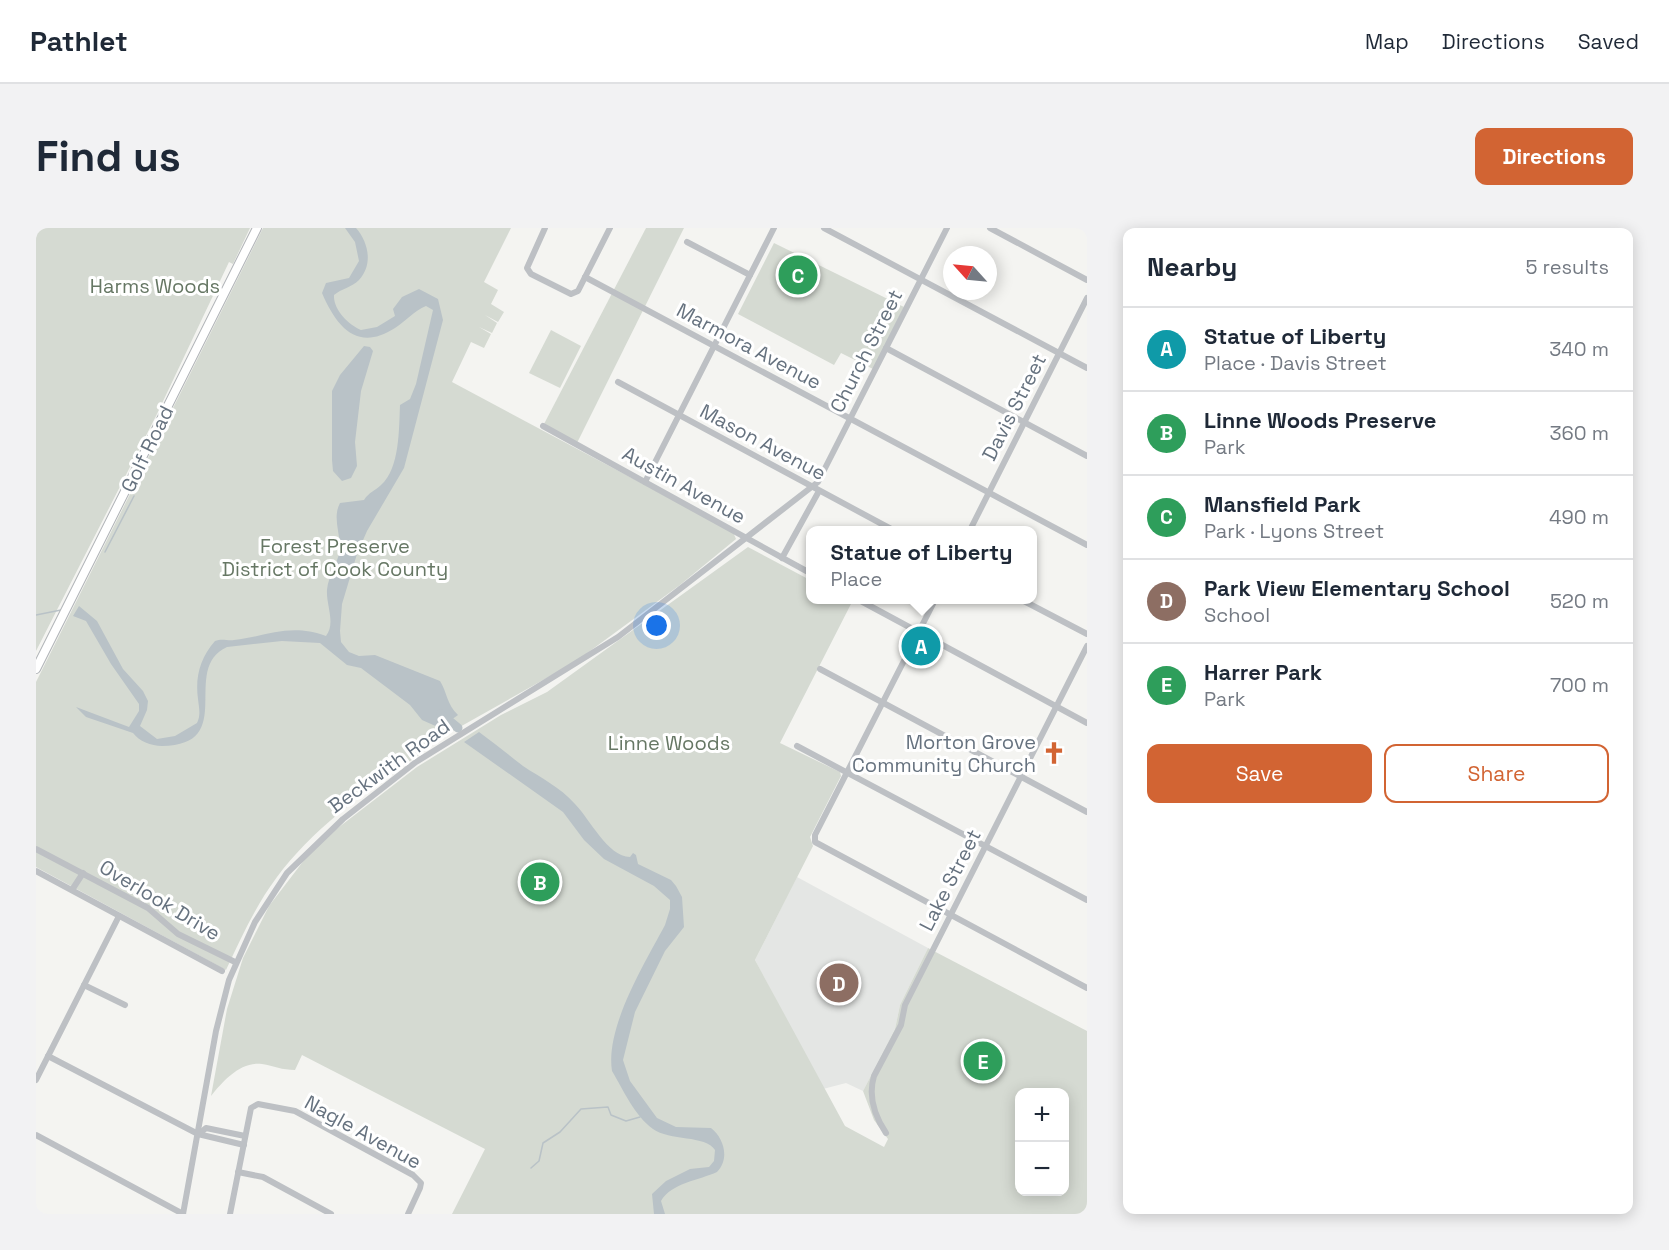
<!DOCTYPE html>
<html lang="en">
<head>
<meta charset="utf-8">
<style>
	body { margin:0; font-family:"Space Grotesk",sans-serif; background:#f2f2f3; color:#1f2937 }
	.controls { position:absolute; right:18px; bottom:18px; display:grid; overflow:hidden; border-radius:12px; box-shadow:0 3px 15px #0003 }
	.controls button { width:54px; height:54px; display:grid; place-items:center; padding:0; border:0; border-bottom:2px solid #e0e1e3; background:#fff; color:#1f2937; font:30px sans-serif }
	.compass { position:absolute; left:907px; top:18px; width:54px; height:54px; border-radius:50%; background:#fff; box-shadow:0 3px 15px #0003; rotate:297deg }
	.you { position:absolute; left:621px; top:398px; width:21px; height:21px; margin:-15px; border:4px solid #fff; border-radius:50%; background:#1a73e8; box-shadow:0 0 0 9px #1a73e833 }
	.badge { display:grid; place-items:center; width:39px; height:39px; border-radius:50%; background:#d26433; color:#fff; font-size:20px; font-weight:700 }
	.pin { position:absolute; translate:-50% -50%; border:3px solid #fff; box-shadow:0 2px 6px #0006 }
	.popup { position:absolute; left:770px; top:298px; width:231px; height:78px; box-sizing:border-box; display:grid; place-content:center; border-radius:12px; background:#fff; filter:drop-shadow(0 2px 4px #0005); font-size:20px; white-space:nowrap; color:#747a83 }
	.popup b { font-size:22px; color:#1f2937 }
	.popup::after { content:''; position:absolute; left:50%; top:100%; margin-left:-12px; border:12px solid transparent; border-top-color:#fff }
	.list { margin:0; padding:0; list-style:none }
	h2 { display:flex; justify-content:space-between; align-items:center; height:78px; margin:0; padding:0 24px; font-size:26px }
	h2 small { font-size:20px; font-weight:400; color:#747a83 }
	.list li { display:grid; grid-template-columns:39px 1fr auto; gap:18px; align-items:center; box-sizing:border-box; height:84px; padding:0 24px; border-top:2px solid #e0e1e3 }
	.list b { display:block; font-size:22px; white-space:nowrap }
	.list p { margin:0; font-size:20px; white-space:nowrap; color:#747a83 }
	.list em { font-size:20px; font-style:normal; color:#747a83 }
	.actions { display:flex; gap:12px; padding:18px 24px }
	.actions a { flex:1; padding:14px 0; border:2px solid #d26433; border-radius:12px; text-align:center; font-size:21px; color:#d26433 }
	.actions .main { background:#d26433; color:#fff }
	.map { position:relative; flex:none; width:1051px; height:986px; overflow:hidden; border-radius:12px }
	header { display:flex; align-items:center; gap:36px; box-sizing:border-box; height:84px; padding:0 30px; background:#fff; border-bottom:2px solid #e0e1e3 }
	header strong { font-size:28px }
	nav { display:flex; gap:33px; margin-inline-start:auto; font-size:21px }
	.intro { display:flex; align-items:center; justify-content:space-between; box-sizing:border-box; height:144px; padding:0 36px }
	h1 { margin:0; font-size:42px }
	.button { padding:15px 27px; border-radius:12px; background:#d26433; color:#fff; font-size:21px; font-weight:700 }
	main { display:flex; gap:36px; padding:0 36px }
	aside { flex:1; background:#fff; border-radius:12px; box-shadow:0 3px 15px #0003 }
	.map>svg:first-child { display:block }
	.built { fill:#e4e6e4 }
	.green { fill:#d5dad2; fill-rule:evenodd }
	.water { fill:#b9c2c7 }
	.lines { fill:none; stroke-linecap:round; stroke-linejoin:round }
	.stream { stroke:#b9c2c7; stroke-width:1.5 }
	.river { stroke:#b9c2c7; stroke-width:9 }
	.major-casing { stroke:#b1b4b8; stroke-width:10 }
	.minor { stroke:#bdc0c4; stroke-width:6 }
	.major { stroke:#fff; stroke-width:8 }
	.labels { text-anchor:middle; stroke-width:6; stroke-linejoin:round; paint-order:stroke }
	.park-label { font-size:20px; fill:#667764; stroke:#fff }
	.street-label { font-size:20px; fill:#66727f; stroke:#fff }
	.poi-label { font-size:20px; fill:#66727f; stroke:#fff; text-anchor:end }
</style>
</head>
<body>
<header>
<strong>Pathlet</strong>
<nav><a>Map</a><a>Directions</a><a>Saved</a></nav>
</header>
<div class="intro"><h1>Find us</h1><a class="button">Directions</a></div>
<main>
<div class="map">
<svg width="1051" height="986" viewBox="0 0 1051 986">
	<rect width="100%" height="100%" fill="#f4f4f1"/>
	<path class="built" d="M761 649 892 720 864 777 859 801 827 863 810 855 787 861 719 732Z"/>
	<g class="green">
		<path d="M0 0H214L197 36 193 34 120 188 0 423Z"/>
		<path d="M227 0H475L448 54 462 62 455 76 468 84 462 94 449 87 461 95 456 105 443 99 455 106 448 120 435 114 416 154 697 304 700 311 644 357 539 434 390 518 389 523C336 558 279 598 241 649 220 677 205 710 190 742L0 639V454Z"/>
		<path d="M610 0H648L541 215 508 196Z"/>
		<path d="M738 15 868 79 837 141 805 125 798 137 702 86Z"/>
		<path d="M515 102 545 118 524 160 493 145Z"/>
		<path d="M712 319 774 352V372H811L816 374 744 515 804 544 805 548 774 609 777 618 719 732 809 898 848 919 852 911 838 892 827 863 859 801 864 777 892 720 1051 803V986H416L449 921 266 827 259 842C246 842 238 838 226 836 205 833 187 853 175 868L191 781 207 730 233 678 272 627 294 606 381 539 465 487 511 464ZM984 864H1028V964H984Z"/>
	</g>
	<g class="water">
		<path d="M309 0H320C333 15 337 37 323 52 316 59 305 61 298 67 297 82 313 97 325 102L341 99 359 88 357 81 366 69 383 61 402 71 407 92 368 240 331 303 321 326 306 376 304 403 305 414 313 424 323 428 339 427 404 453C411 464 411 477 422 487L404 500 386 492 374 477 325 440 311 437 284 415 246 413 191 419C143 441 203 517 126 518 115 518 103 513 97 505L50 489 40 479 93 499 103 483V476L75 436 50 393 37 388 43 378 61 393 87 441 107 463 112 473 111 482 104 498 121 511 139 508 161 495C165 487 163 480 162 471 159 449 164 430 179 413 186 410 191 413 198 412 232 408 254 395 290 408 300 395 290 377 291 362 292 347 305 331 304 317 303 303 297 288 304 275L328 272C333 264 339 263 345 257 364 241 363 199 364 177L374 171 380 156 397 82 390 78C378 83 370 93 359 100 322 124 301 100 286 65L290 55 313 50 323 33 319 14Z"/>
		<path d="M328 118 334 119 337 123 325 163 319 214 321 238 315 250 306 253 297 243 296 232V163L304 147Z"/>
		<path d="M443 504C458 515 473 527 487 538 505 550 524 559 539 576 553 590 572 629 594 629L597 625 600 627 602 636 635 652 640 658 646 669 648 699 629 723 599 784 587 832 594 853 621 890 640 899 675 900C688 910 694 931 681 944 664 952 635 955 625 973L629 986H618L616 966 630 953 654 941 673 939 678 933 679 922C670 907 633 913 617 901 598 887 588 863 576 843 569 799 609 735 629 697L634 681V672L618 658 568 631 548 612 527 584 428 514Z"/>
	</g>
	<g class="lines">
		<g class="stream">
			<path d="M69 324 98 268"/>
			<path d="M0 387 25 382"/>
			<path d="M495 940 503 933 507 915 524 904 545 881 572 879 575 887 590 893 604 889"/>
		</g>
		<path class="river" d="M405 486 422 500"/>
		<g class="major-casing">
			<path id="major" d="M0 441 221 0"/>
		</g>
		<g class="minor">
			<path d="M509 0 491 40 495 46 535 66 542 63 574 0"/>
			<path d="M788 0 1051 140"/>
			<path d="M954 0 1051 52"/>
			<path d="M651 14 714 47"/>
			<path d="M549 49 1051 317"/>
			<path d="M850 120 1051 228"/>
			<path d="M582 154 857 302"/>
			<path d="M507 198 774 345"/>
			<path d="M609 254 738 0"/>
			<path d="M934 302 1051 70"/>
			<path d="M746 330 783 263"/>
			<path d="M823 372 1051 495"/>
			<path d="M899 372 779 607V614L1051 760"/>
			<path d="M986 372 1051 406"/>
			<path d="M784 441 1051 584"/>
			<path d="M761 518 1051 672"/>
			<path d="M0 621 112 680 142 706 199 734"/>
			<path d="M0 643 186 743"/>
			<path d="M36 662 47 645"/>
			<path d="M48 757 89 777"/>
			<path d="M12 828 162 906 208 917"/>
			<path d="M0 852 83 688"/>
			<path d="M850 905C838 887 832 868 838 848L865 797 869 777 1051 418"/>
			<path d="M163 906 170 900 209 908"/>
			<path d="M0 907 147 986"/>
			<path d="M202 944 227 949 295 986"/>
			<path d="M147 986 180 803 193 752 219 694 251 645 307 591 380 534 582 409 782 254 911 0"/>
			<path d="M194 986 215 880 222 876 259 883 377 947 385 955 384 960 372 986"/>
		</g>
		<use href="#major" class="major"/>
	</g>
	<defs>
		<g id="church-bare" transform="scale(1.8)"><path d="M-1.2-6h2.4v3.5h3.3v2.4h-3.3V6h-2.4V-.1h-3.3v-2.4h3.3Z" fill="#d26433" stroke="#fff" stroke-width="2.5" paint-order="stroke"/></g>
	</defs>
	<g fill-rule="evenodd">
		<use href="#church-bare" x="1018" y="525"/>
	</g>
	<g class="labels">
		<g class="park-label">
			<text x="119" y="65">Harms Woods</text>
			<text x="299" y="325">Forest Preserve<tspan x="299" dy="23">District of Cook County</tspan></text>
			<text x="633" y="522">Linne Woods</text>
		</g>
		<g class="street-label">
			<text transform="translate(713 118) rotate(28)" y="7">Marmora Avenue</text>
			<text transform="translate(830 123) rotate(-63)" y="7">Church Street</text>
			<text transform="translate(978 179) rotate(-63)" y="7">Davis Street</text>
			<text transform="translate(727 214) rotate(28)" y="7">Mason Avenue</text>
			<text transform="translate(111 221) rotate(-64)" y="7">Golf Road</text>
			<text transform="translate(648 257) rotate(29)" y="7">Austin Avenue</text>
			<text transform="translate(353 538) rotate(-36)" y="7">Beckwith Road</text>
			<text transform="translate(914 652) rotate(-63)" y="7">Lake Street</text>
			<text transform="translate(124 672) rotate(31)" y="7">Overlook Drive</text>
			<text transform="translate(327 904) rotate(29)" y="7">Nagle Avenue</text>
		</g>
		<g class="poi-label">
			<text x="1000" y="521">Morton Grove<tspan x="1000" dy="23">Community Church</tspan></text>
		</g>
	</g>
</svg>
<div class="controls">
<button>+</button>
<button>−</button>
</div>
<svg class="compass" viewBox="-18 -18 36 36"><path d="M0-13l5 13h-10z" fill="#e53935"/><path d="M0 13l5-13h-10z" fill="#747a83"/></svg>
<div class="you"></div>
<div class="pin badge" style="left:885px;top:418px;background:#0f9aa8">A</div>
<div class="popup"><b>Statue of Liberty</b>Place</div>
<div class="pin badge" style="left:504px;top:654px;background:#2e9e5b">B</div>
<div class="pin badge" style="left:762px;top:47px;background:#2e9e5b">C</div>
<div class="pin badge" style="left:803px;top:755px;background:#8d6e63">D</div>
<div class="pin badge" style="left:947px;top:833px;background:#2e9e5b">E</div>
</div>
<aside>
<h2>Nearby<small>5 results</small></h2>
<ul class="list">
<li><span class="badge" style="background:#0f9aa8">A</span><div><b>Statue of Liberty</b><p>Place · Davis Street</p></div><em>340 m</em></li>
<li><span class="badge" style="background:#2e9e5b">B</span><div><b>Linne Woods Preserve</b><p>Park</p></div><em>360 m</em></li>
<li><span class="badge" style="background:#2e9e5b">C</span><div><b>Mansfield Park</b><p>Park · Lyons Street</p></div><em>490 m</em></li>
<li><span class="badge" style="background:#8d6e63">D</span><div><b>Park View Elementary School</b><p>School</p></div><em>520 m</em></li>
<li><span class="badge" style="background:#2e9e5b">E</span><div><b>Harrer Park</b><p>Park</p></div><em>700 m</em></li>
</ul>
<div class="actions"><a class="main">Save</a><a>Share</a></div>
</aside>
</main>
</body>
</html>
